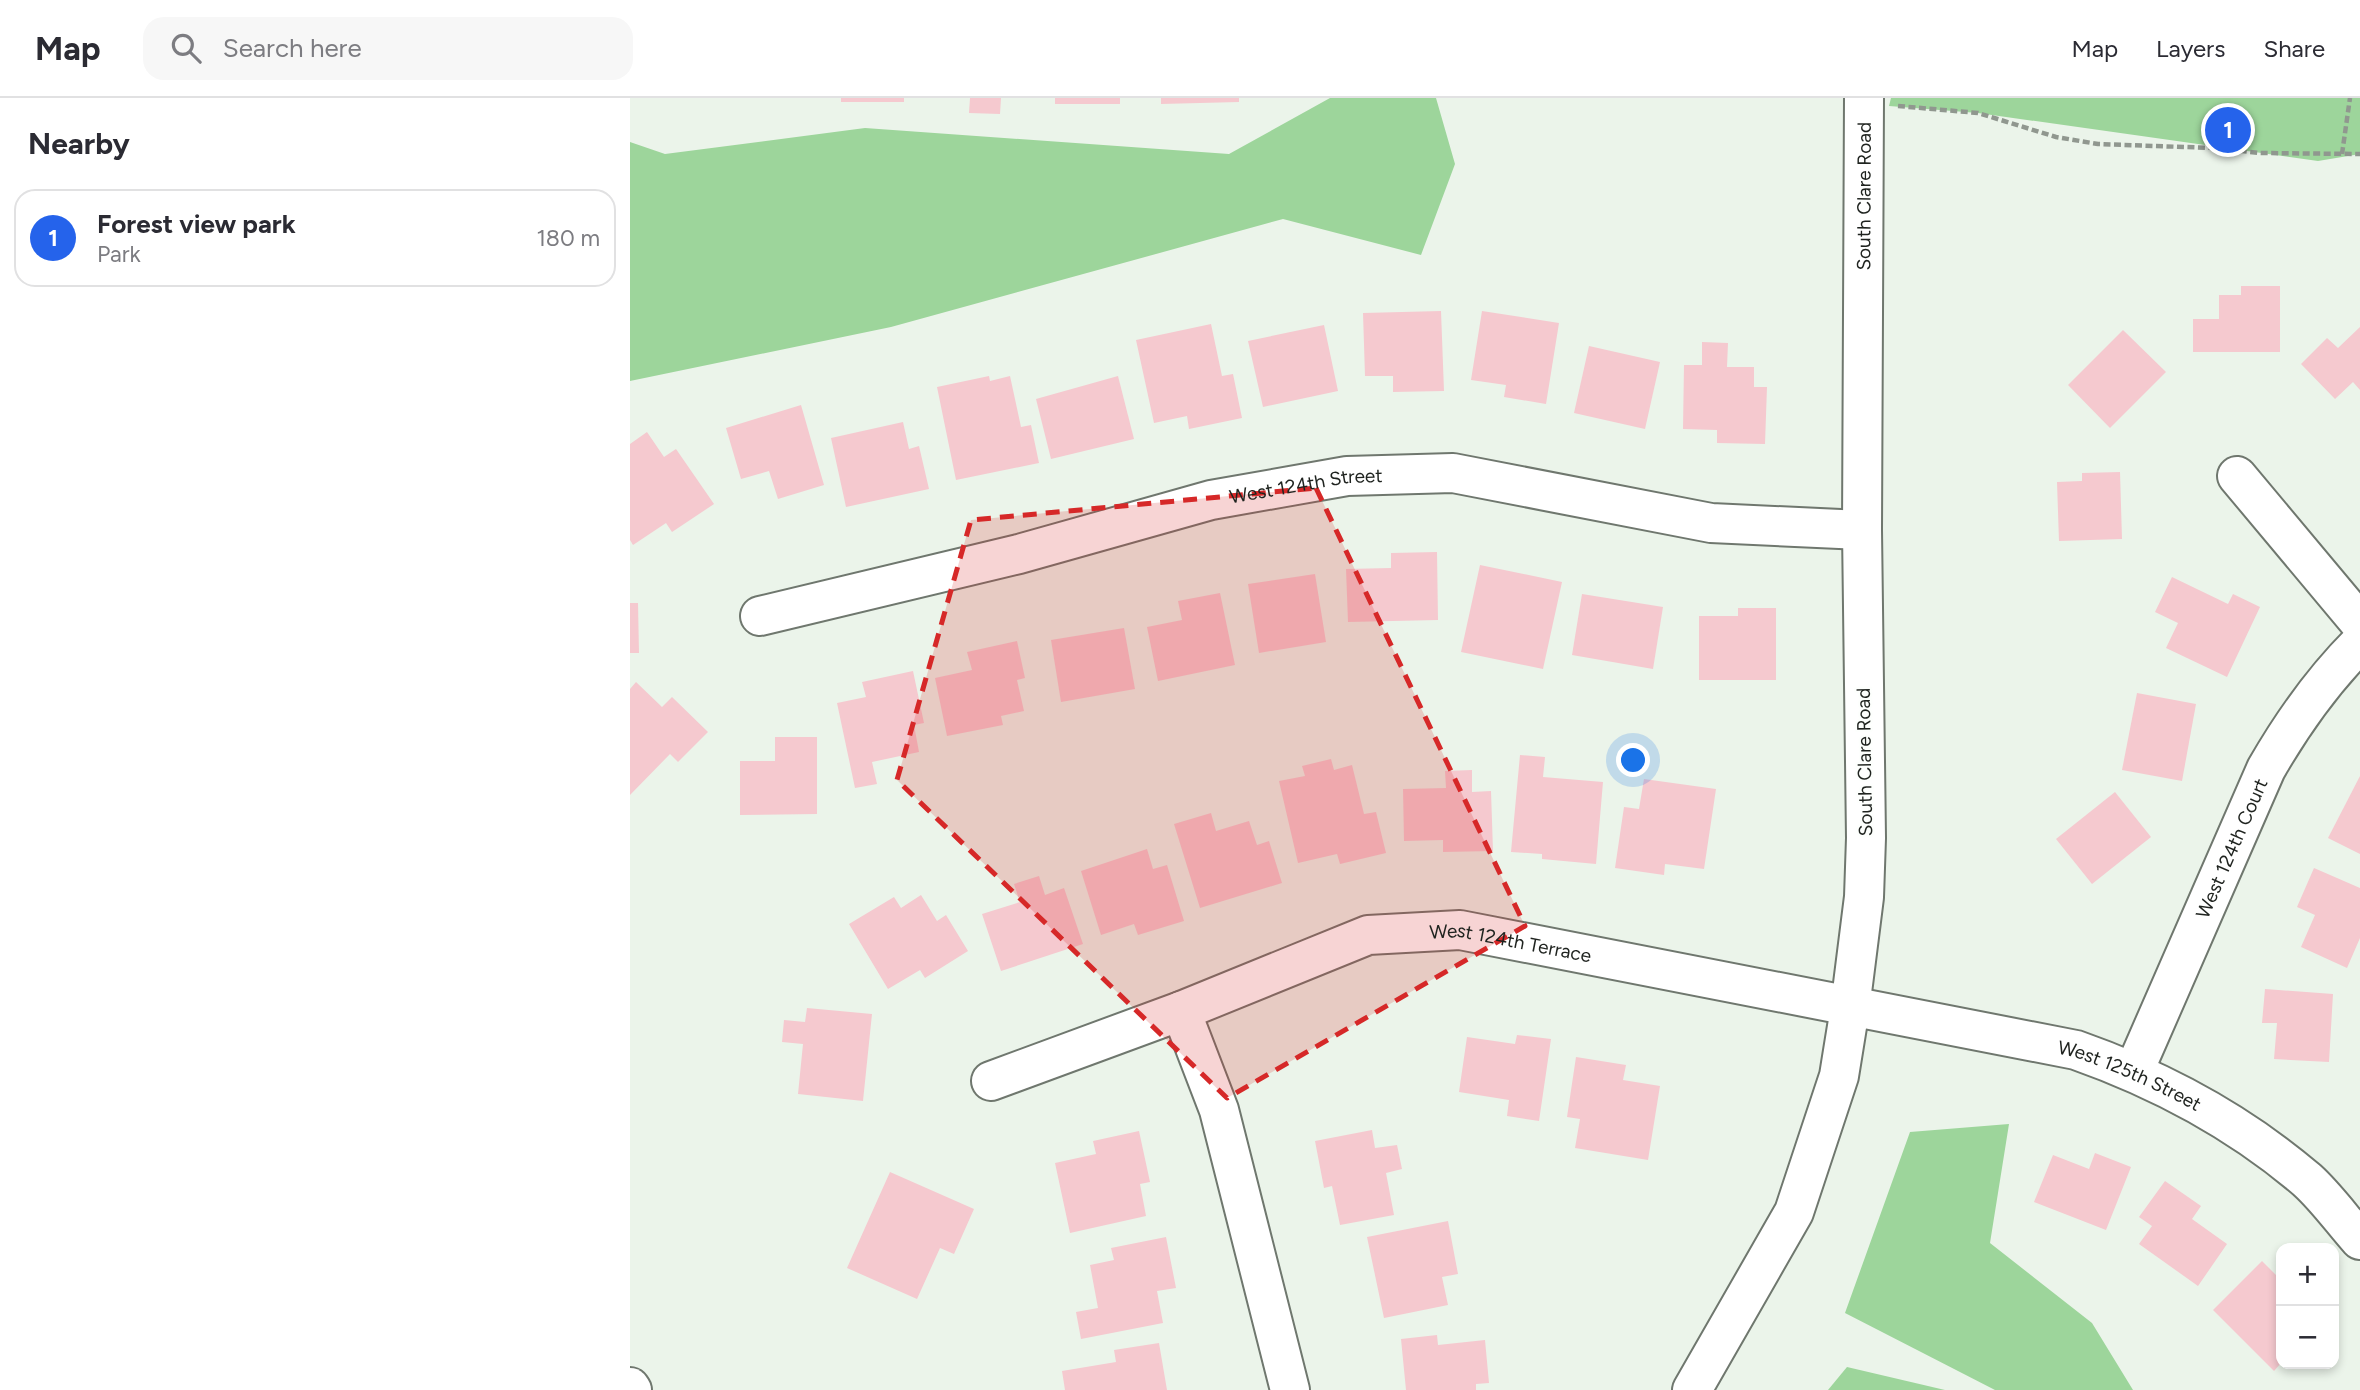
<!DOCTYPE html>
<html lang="en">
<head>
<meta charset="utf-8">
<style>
	body { margin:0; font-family:Figtree,sans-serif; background:#f7f7f7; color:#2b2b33 }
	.controls { position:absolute; right:21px; bottom:21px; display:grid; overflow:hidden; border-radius:14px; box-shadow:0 4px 10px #0003 }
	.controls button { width:63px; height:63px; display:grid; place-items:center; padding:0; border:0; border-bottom:2px solid #e1e1e2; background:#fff; color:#2b2b33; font:35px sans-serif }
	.you { position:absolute; left:1004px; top:663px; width:24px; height:24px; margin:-18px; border:5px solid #fff; border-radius:50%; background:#1a73e8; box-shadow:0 0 0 10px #1a73e833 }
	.badge { display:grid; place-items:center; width:46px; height:46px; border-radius:50%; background:#2563eb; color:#fff; font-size:23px; font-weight:700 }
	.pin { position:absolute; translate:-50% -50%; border:4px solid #fff; box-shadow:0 2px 7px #0006 }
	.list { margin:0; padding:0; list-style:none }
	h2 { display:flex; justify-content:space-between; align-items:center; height:91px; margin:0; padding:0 28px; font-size:30px }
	h2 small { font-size:23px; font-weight:400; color:#7c7c81 }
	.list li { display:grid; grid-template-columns:46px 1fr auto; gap:21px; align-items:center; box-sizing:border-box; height:98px; margin:0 14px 14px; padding:0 14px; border:2px solid #e1e1e2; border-radius:21px }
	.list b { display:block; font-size:26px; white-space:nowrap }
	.list p { margin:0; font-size:23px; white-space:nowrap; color:#7c7c81 }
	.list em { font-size:23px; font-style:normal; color:#7c7c81 }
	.icon { flex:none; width:38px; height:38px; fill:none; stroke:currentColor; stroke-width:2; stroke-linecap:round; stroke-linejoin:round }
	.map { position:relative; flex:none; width:1730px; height:1292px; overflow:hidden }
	header { display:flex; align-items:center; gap:42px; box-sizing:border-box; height:98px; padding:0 35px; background:#fff; border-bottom:2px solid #e1e1e2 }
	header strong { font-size:33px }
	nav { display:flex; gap:38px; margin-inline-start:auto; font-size:24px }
	.search { width:490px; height:63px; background:#f7f7f7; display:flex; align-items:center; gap:18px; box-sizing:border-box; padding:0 24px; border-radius:21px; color:#7c7c81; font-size:26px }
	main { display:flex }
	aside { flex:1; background:#fff }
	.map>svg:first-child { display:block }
	.green { fill:#9dd59b }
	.building { fill:#f5c9cf }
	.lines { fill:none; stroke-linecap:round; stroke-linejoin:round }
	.minor-casing { stroke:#6f776e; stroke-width:42 }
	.tertiary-casing { stroke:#6f776e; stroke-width:42 }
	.path { stroke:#90978f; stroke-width:4.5; stroke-dasharray:7 3.5; stroke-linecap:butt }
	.minor { stroke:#fff; stroke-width:38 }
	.tertiary { stroke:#fff; stroke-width:38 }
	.marked { fill:#d62828; fill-opacity:0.2; stroke:#d62828; stroke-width:5; stroke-dasharray:14 9; stroke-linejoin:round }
	.labels { text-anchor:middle; stroke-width:5; stroke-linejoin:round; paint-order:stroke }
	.street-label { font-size:19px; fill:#1f231f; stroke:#fdfffd }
</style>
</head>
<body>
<header>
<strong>Map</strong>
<div class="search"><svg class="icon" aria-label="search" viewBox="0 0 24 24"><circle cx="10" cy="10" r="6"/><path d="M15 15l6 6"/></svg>Search here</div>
<nav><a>Map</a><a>Layers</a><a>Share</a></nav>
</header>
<main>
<aside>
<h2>Nearby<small></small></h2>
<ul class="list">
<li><span class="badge">1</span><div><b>Forest view park</b><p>Park</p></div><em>180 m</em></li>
</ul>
</aside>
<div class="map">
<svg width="1730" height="1292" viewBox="0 0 1730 1292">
	<rect width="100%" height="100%" fill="#ebf4ea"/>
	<g class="green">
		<path d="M700 0H806L825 66 791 157 653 121 261 229 0 283V44L35 56 235 30 599 56Z"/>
		<path d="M1261 0H1730V56L1688 63 1348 15 1259 8Z"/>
		<path d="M1379 1026 1360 1145 1462 1225 1503 1292H1365L1215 1215 1280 1034Z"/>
		<path d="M1217 1269 1315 1292H1198Z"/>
	</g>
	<g class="building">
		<rect x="211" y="0" width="63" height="4"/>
		<path d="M340 0H371L370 16 339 15Z"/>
		<rect x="425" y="0" width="65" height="6"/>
		<path d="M531 0H609V4L531 6Z"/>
		<path d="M1611 188H1650V254H1563V221H1589V197H1611Z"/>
		<path d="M811 213 814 293 763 294V278H735L733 215Z"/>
		<path d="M852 213 929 225 916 306 874 299 876 287 841 282Z"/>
		<path d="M581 226 592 278 603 276 612 320 559 331 557 318 524 325 506 242Z"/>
		<path d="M694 227 708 293 633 309 618 243Z"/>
		<path d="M1730 229V292L1723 284 1705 301 1671 266 1697 240 1708 250Z"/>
		<path d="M1493 232 1536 274 1480 330 1438 287Z"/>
		<path d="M1072 244 1098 245 1097 269H1124V289H1137L1135 346 1087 345V332L1053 331 1054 267H1072Z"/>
		<path d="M959 248 1030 264 1015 331 944 315Z"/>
		<path d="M359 278 360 283 380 278 391 329 401 327 409 365 326 382 307 289Z"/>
		<path d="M488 278 504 341 421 361 406 301Z"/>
		<path d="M171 307 194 387 148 401 139 373 111 381 96 330Z"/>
		<path d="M273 324 279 351 289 348 299 391 216 409 201 340Z"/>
		<path d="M17 334 34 359 46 351 84 406 42 434 36 425 3 447 0 442V346Z"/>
		<path d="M1490 374 1492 441 1429 443 1427 384 1452 383V375Z"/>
		<path d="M807 454 808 522 718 524 716 471 761 470V455Z"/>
		<path d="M850 467 932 484 913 571 831 554Z"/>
		<path d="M685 476 696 544 629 555 618 486Z"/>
		<path d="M1542 479 1598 506 1603 496 1630 509 1597 579 1536 550 1548 525 1525 514Z"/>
		<path d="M590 495 605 567 528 583 517 529 552 522 548 503Z"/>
		<path d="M952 496 1033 509 1023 571 942 557Z"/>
		<path d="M0 505H8L9 555H0Z"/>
		<path d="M1108 510H1146V582H1069V518H1108Z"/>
		<path d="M494 530 505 591 431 604 421 542Z"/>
		<path d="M387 543 395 580 387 582 394 613 371 618 373 627 317 638 305 580 342 572 337 554Z"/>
		<path d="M283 573 294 625 284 627 289 654 242 664 247 686 225 690 207 605 236 599 232 584Z"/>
		<path d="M6 584 32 609 42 599 78 634 48 664 40 656 0 697V591Z"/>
		<path d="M1507 595 1566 606 1552 683 1492 672Z"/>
		<path d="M145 639H187V716L110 717V663H145Z"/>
		<path d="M890 657 915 659 913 679 973 684 966 766 912 761V756L881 754Z"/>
		<path d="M701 661 704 672 722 667 734 716 746 714 756 755 710 766 707 756 668 765 649 683 675 678 672 668Z"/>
		<path d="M842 672V694L861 693 863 753 813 754V742L774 743 773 691 816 690 815 673Z"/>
		<path d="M1730 678V756L1698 740Z"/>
		<path d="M1014 681 1086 691 1074 771 1035 766 1034 777 985 770 994 709 1009 711Z"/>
		<path d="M1485 694 1521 739 1462 786 1426 741Z"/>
		<path d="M581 715 586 733 619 723 627 747 639 743 652 785 570 810 544 726Z"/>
		<path d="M517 751 523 771 537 767 554 823 508 837 504 826 471 837 451 773Z"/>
		<path d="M1684 770 1730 790V840L1717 870 1671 849 1685 817 1667 809Z"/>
		<path d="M409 778 415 797 434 790 453 846 371 873 352 816 390 804 384 786Z"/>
		<path d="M291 797 307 823 316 817 338 853 295 880 290 872 258 891 219 826 264 799 271 810Z"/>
		<path d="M1635 891 1703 896 1699 964 1644 961 1647 925H1632Z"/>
		<path d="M177 910 242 916 233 1003 168 996 173 946 152 944 154 922 175 924Z"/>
		<path d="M887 937 921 941 909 1023 877 1018 879 1002 829 994 837 939 885 946Z"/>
		<path d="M946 959 996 967 993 982 1030 988 1018 1062 945 1050 950 1021 937 1019Z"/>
		<path d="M742 1032 745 1050 767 1047 772 1071 756 1075 764 1117 710 1127 702 1088 694 1090 685 1043Z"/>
		<path d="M509 1033 520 1084 510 1086 516 1118 440 1135 425 1065 466 1056 463 1043Z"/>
		<path d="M1465 1055 1501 1069 1476 1132 1404 1104 1423 1057 1459 1071Z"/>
		<path d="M260 1074 344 1111 324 1156 310 1150 287 1201 217 1170Z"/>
		<path d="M1535 1083 1571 1108 1562 1121 1597 1146 1568 1188 1509 1146 1522 1128 1509 1119Z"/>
		<path d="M818 1123 828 1176 812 1179 818 1207 754 1220 737 1139Z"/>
		<path d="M536 1139 546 1190 527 1193 533 1225 451 1241 446 1214 468 1210 460 1167 484 1162 481 1150Z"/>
		<path d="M1632 1163 1651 1182V1265L1644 1273 1583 1212Z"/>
		<path d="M807 1237 808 1247 855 1242 859 1285 846 1286V1292H776L771 1241Z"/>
		<path d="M529 1245 537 1292H435L432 1273 486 1264 484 1252Z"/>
	</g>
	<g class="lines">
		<g class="minor-casing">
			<g id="minor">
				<path d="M1607 378 1730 525"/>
				<path id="s1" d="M130 518 389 456 581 402 717 378 823 375 1081 425 1232 432"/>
				<path d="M551 913 589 1012 660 1292"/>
				<path id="s2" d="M1504 973 1636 671C1663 624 1692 583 1730 545"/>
				<path id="s3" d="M361 983 551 913 738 837 830 832 1446 952C1531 982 1608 1023 1677 1082 1696 1099 1713 1123 1730 1142"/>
				<path d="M0 1289 2 1292"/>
			</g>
		</g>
		<g class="tertiary-casing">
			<g id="tertiary">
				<path id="s4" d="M1062 1292 1164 1114 1209 978 1220 910 1234 799 1236 740 1232 432 1234 0"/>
			</g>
		</g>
		<g class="path">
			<path d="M1268 8 1348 15 1426 39 1468 46 1583 50 1630 55 1730 56"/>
			<path d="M1712 56 1720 0"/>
		</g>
		<use href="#minor" class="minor"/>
		<use href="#tertiary" class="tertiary"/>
	</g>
	<path class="marked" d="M686 390 895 828 597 1000 267 682 341 422Z"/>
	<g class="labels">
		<g class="street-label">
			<text dy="7" stroke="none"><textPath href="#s4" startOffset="1230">South Clare Road</textPath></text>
			<text dy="7" stroke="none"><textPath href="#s1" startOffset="562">West 124th Street</textPath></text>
			<text transform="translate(1234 664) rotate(-91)" y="7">South Clare Road</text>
			<text dy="7" stroke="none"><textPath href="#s2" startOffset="243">West 124th Court</textPath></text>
			<text dy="7" stroke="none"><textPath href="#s3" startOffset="548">West 124th Terrace</textPath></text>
			<text dy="7" stroke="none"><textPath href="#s3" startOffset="1183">West 125th Street</textPath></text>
		</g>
	</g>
</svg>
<div class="controls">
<button>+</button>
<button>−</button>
</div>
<div class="you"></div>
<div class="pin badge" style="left:1598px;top:32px">1</div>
</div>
</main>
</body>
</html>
